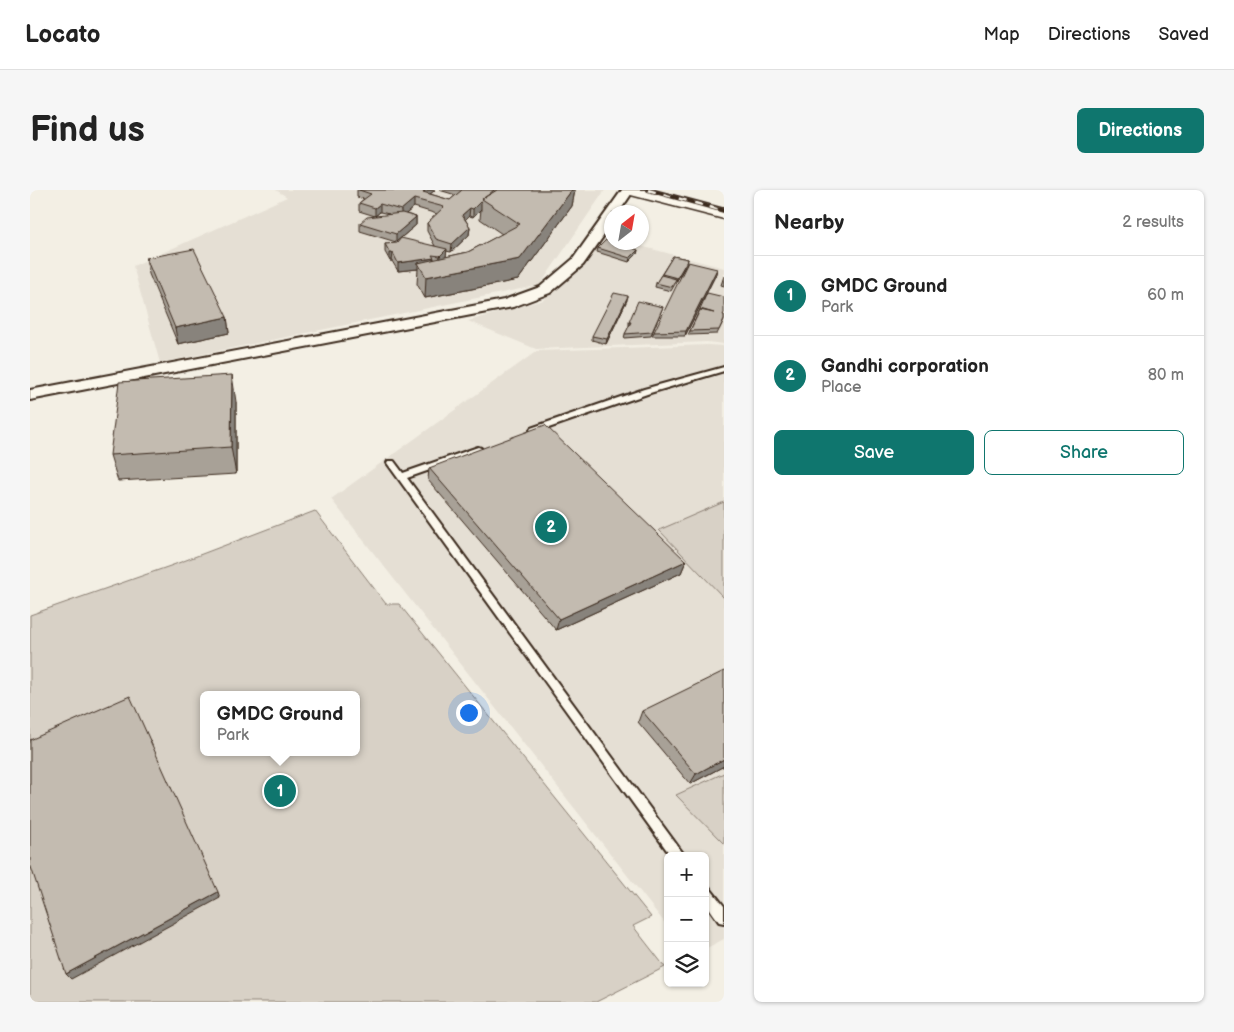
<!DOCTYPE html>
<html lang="en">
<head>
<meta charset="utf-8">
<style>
	body { margin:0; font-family:"Balsamiq Sans",sans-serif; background:#f6f6f6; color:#222 }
	.controls { position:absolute; right:15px; bottom:15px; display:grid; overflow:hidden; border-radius:8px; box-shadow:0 1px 4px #0004 }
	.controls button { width:45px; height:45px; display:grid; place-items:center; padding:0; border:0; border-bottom:1px solid #e0e0e0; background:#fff; color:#222; font:25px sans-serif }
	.compass { position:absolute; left:574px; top:15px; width:45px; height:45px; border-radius:50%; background:#fff; box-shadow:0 1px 4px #0004; rotate:31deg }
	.you { position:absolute; left:438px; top:522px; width:18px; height:18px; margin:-12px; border:4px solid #fff; border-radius:50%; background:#1a73e8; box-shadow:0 0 0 8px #1a73e833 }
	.badge { display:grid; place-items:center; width:32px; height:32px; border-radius:50%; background:#0f766e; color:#fff; font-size:16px; font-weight:700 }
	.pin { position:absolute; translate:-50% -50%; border:2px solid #fff; box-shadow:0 1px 5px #0006 }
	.popup { position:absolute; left:170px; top:501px; width:160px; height:65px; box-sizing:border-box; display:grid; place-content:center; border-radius:8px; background:#fff; filter:drop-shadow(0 1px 4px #0005); font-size:16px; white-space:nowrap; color:#767676 }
	.popup b { font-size:19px; color:#222 }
	.popup::after { content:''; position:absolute; left:50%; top:100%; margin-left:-10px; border:10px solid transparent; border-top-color:#fff }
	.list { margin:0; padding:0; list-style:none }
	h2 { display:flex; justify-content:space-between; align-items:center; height:65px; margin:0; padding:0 20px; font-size:21px }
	h2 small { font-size:16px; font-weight:400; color:#767676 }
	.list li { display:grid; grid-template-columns:32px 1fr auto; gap:15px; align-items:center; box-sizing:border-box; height:80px; padding:0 20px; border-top:1px solid #e0e0e0 }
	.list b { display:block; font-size:19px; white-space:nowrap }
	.list p { margin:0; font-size:16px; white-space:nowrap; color:#767676 }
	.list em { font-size:16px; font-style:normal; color:#767676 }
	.actions { display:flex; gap:10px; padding:15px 20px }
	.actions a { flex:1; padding:11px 0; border:1px solid #0f766e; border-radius:8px; text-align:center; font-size:18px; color:#0f766e }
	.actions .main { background:#0f766e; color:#fff }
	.icon { flex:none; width:28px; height:28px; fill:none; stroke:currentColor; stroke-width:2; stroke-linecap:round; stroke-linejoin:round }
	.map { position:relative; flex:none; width:694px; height:812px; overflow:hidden; border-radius:8px }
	header { display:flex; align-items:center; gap:30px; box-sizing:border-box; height:70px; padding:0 25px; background:#fff; border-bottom:1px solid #e0e0e0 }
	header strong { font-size:24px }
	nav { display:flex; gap:28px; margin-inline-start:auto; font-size:18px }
	.intro { display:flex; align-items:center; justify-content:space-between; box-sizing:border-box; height:120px; padding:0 30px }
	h1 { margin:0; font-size:35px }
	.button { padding:12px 22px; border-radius:8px; background:#0f766e; color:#fff; font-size:18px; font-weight:700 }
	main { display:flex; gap:30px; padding:0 30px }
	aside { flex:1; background:#fff; border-radius:8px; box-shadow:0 1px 4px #0004 }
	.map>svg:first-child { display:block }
	.built { fill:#e5dfd4 }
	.green { fill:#d8d1c6; stroke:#8a7e72; fill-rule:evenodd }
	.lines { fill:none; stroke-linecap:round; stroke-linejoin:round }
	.lane-casing { stroke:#3b2a1e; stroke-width:4 }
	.street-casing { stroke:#3b2a1e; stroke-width:4 }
	.secondary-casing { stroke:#3b2a1e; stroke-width:3 }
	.lane { fill:#fbf7ec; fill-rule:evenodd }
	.street { fill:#fbf7ec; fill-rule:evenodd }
	.secondary { fill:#fbf7ec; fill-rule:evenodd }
	.rail-casing { stroke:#3b2a1e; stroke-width:4 }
	.rail { stroke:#fbf7ec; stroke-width:2.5; stroke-dasharray:8; stroke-linecap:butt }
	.wall { fill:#a8a197; stroke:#3b2a1e; fill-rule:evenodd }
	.shaded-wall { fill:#88837b; stroke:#3b2a1e }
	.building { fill:#c3bbb0; stroke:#3b2a1e }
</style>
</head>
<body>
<header>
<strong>Locato</strong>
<nav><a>Map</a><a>Directions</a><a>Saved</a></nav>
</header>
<div class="intro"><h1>Find us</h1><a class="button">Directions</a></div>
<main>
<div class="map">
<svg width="694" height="812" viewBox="0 0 694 812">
	<rect width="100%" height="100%" fill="#f3efe4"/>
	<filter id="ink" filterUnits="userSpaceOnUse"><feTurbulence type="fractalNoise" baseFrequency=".02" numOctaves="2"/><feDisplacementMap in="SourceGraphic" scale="10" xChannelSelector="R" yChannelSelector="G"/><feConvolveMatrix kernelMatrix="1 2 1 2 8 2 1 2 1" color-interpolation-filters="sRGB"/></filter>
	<g filter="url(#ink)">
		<g class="built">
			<path d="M246 0H575L510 95 130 173 103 76 257 7Z"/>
			<path d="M573 45 581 48 582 52 599 53 694 78V154L677 152 506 159 438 131 513 110 552 72Z"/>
			<path d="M678 155 694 156V749L675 759V666H638V737L301 309 507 161Z"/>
		</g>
		<g class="green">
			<path d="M694 312V408L629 340Z"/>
			<path d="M285 321 356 414H369L621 727 603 736 635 777 566 812H0V425L143 375ZM174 505H326V562H174Z"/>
			<path d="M694 583V654L646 605Z"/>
		</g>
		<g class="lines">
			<g class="lane-casing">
				<g id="lane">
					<path d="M694 177V181L620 203 507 242H501L500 240 501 238 614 199Z"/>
					<path d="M448 257 451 258 452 260 451 262 377 288 655 666H641L357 273 358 271H364L373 283Z"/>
					<path d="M675 695 679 697 694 716V733L689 732 675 712Z"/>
				</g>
			</g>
			<g class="street-casing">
				<path id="street" d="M592 0H604L589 22H582V34L553 75 520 103 483 117 0 210V200L474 110 510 97 543 69Z"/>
			</g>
			<g class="secondary-casing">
				<path id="secondary" d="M594 0H623L694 19V29L597 4Z"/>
			</g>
			<use href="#lane" class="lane"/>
			<use href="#street" class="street"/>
			<use href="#secondary" class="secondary"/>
			<g class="rail-casing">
				<path id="rail" d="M618 0 694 21"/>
			</g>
			<use href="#rail" class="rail"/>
		</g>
		<g class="wall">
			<path d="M327 0H405L400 4 420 10 426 5 409 0H545L542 16 488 90 395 108 387 94 388 79 368 81 362 71H360L355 62V54L405 56 397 41V33L407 24 384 17 376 24 386 27V35L366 52 330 41V33L359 24 350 22 345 26 329 21V13L334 9 327 7ZM451 19 450 29 472 44 438 62 416 67V61L421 62 439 45 440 37 435 29 439 26 443 27Z"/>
			<path d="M568 58 608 60 607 64 599 72 567 62Z"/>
			<path d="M643 66 658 69 657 73 641 101 625 97 626 93Z"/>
			<path d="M116 68 197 127 199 143 148 154 119 84Z"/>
			<path d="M686 84 655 146H622L624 142Z"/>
			<path d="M694 86V96L691 95Z"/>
			<path d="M597 110 576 154 562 150V146Z"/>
			<path d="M633 117 621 146 594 148 595 144 599 137V132Z"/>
			<path d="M670 119 694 125V130L687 144 658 145Z"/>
			<path d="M206 212V284L88 291 80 265Z"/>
			<path d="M399 278 656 371 651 383 526 440 398 290Z"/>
			<path d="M612 521 694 576 660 594 608 532Z"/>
		</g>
		<g class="shaded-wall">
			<path d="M396 0H405L393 10V2Z"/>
			<path d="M542 0H545L542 16 488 90 395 108 396 87 490 69Z"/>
			<path d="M384 9V17L371 28V20Z"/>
			<path d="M451 11V19L443 27V19Z"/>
			<path d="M350 14V22L345 26V18Z"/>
			<path d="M440 18 439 26 432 33V25Z"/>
			<path d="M386 27V35L366 52V44Z"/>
			<path d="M440 37 439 45 421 62 422 54Z"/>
			<path d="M417 59 416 67 409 74 410 66Z"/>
			<path d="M608 60 607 64 599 72 600 68Z"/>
			<path d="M360 63H363L362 71H360Z"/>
			<path d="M404 68V77L388 73V79L368 81V73Z"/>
			<path d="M658 69 657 73 646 92 647 88Z"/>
			<path d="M687 79 686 84 655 146 656 141Z"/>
			<path d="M598 106 597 110 576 154 577 149Z"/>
			<path d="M197 127 199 143 148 154 145 138Z"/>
			<path d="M202 185 206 212V284L201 257Z"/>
			<path d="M656 371 651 383 526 440 529 429Z"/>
			<path d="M694 569V576L660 594 666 584Z"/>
			<path d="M188 702 190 708 41 789 36 784Z"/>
		</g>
		<g class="building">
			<path d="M329 0H396L393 2 420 10 432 0H464L458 5 452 9 451 11 443 19 440 18 432 25 440 37 422 54 406 49 397 33 414 17 384 9 371 20 350 14 345 18 329 13 341 4Z"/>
			<path d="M467 0H542L490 69 396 87 388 73 438 62 490 34 452 9Z"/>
			<path d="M372 23 386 27 366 44 330 33 337 27Z"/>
			<path d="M371 48 417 59 410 66 402 65 404 68 368 73 363 63H360L355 54 367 53Z"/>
			<path d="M576 50 582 51V52H585L608 60 600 68 568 58Z"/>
			<path d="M164 59 197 127 145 138 116 68Z"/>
			<path d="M643 66 658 69 647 88 632 84Z"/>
			<path d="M658 72 687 79 656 141 624 142Z"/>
			<path d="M631 85 646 89 642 97 626 93Z"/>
			<path d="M584 103 598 106 577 149 562 146Z"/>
			<path d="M677 103 694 107V123L693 125H694V129L689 140 660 141 670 120 684 123 670 119Z"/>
			<path d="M608 111 633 117 622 142 595 144 601 132H599Z"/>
			<path d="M202 185 201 257 80 265 89 192Z"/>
			<path d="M515 235 656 371 529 429 399 278Z"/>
			<path d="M694 481V569L666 584 612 521Z"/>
			<path d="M100 506 188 702 36 784 0 674V550Z"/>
		</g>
	</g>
</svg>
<div class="controls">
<button>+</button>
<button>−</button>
<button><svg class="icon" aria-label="layers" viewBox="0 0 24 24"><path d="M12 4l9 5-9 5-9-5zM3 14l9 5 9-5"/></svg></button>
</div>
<svg class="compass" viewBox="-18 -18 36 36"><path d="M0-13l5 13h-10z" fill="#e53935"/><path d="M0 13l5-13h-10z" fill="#767676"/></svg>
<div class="you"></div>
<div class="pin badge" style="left:250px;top:601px">1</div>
<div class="popup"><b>GMDC Ground</b>Park</div>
<div class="pin badge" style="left:521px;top:337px">2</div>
</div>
<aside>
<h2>Nearby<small>2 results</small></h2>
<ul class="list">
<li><span class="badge">1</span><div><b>GMDC Ground</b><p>Park</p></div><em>60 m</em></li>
<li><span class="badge">2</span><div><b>Gandhi corporation</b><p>Place</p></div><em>80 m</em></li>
</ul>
<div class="actions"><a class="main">Save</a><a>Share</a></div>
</aside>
</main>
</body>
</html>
